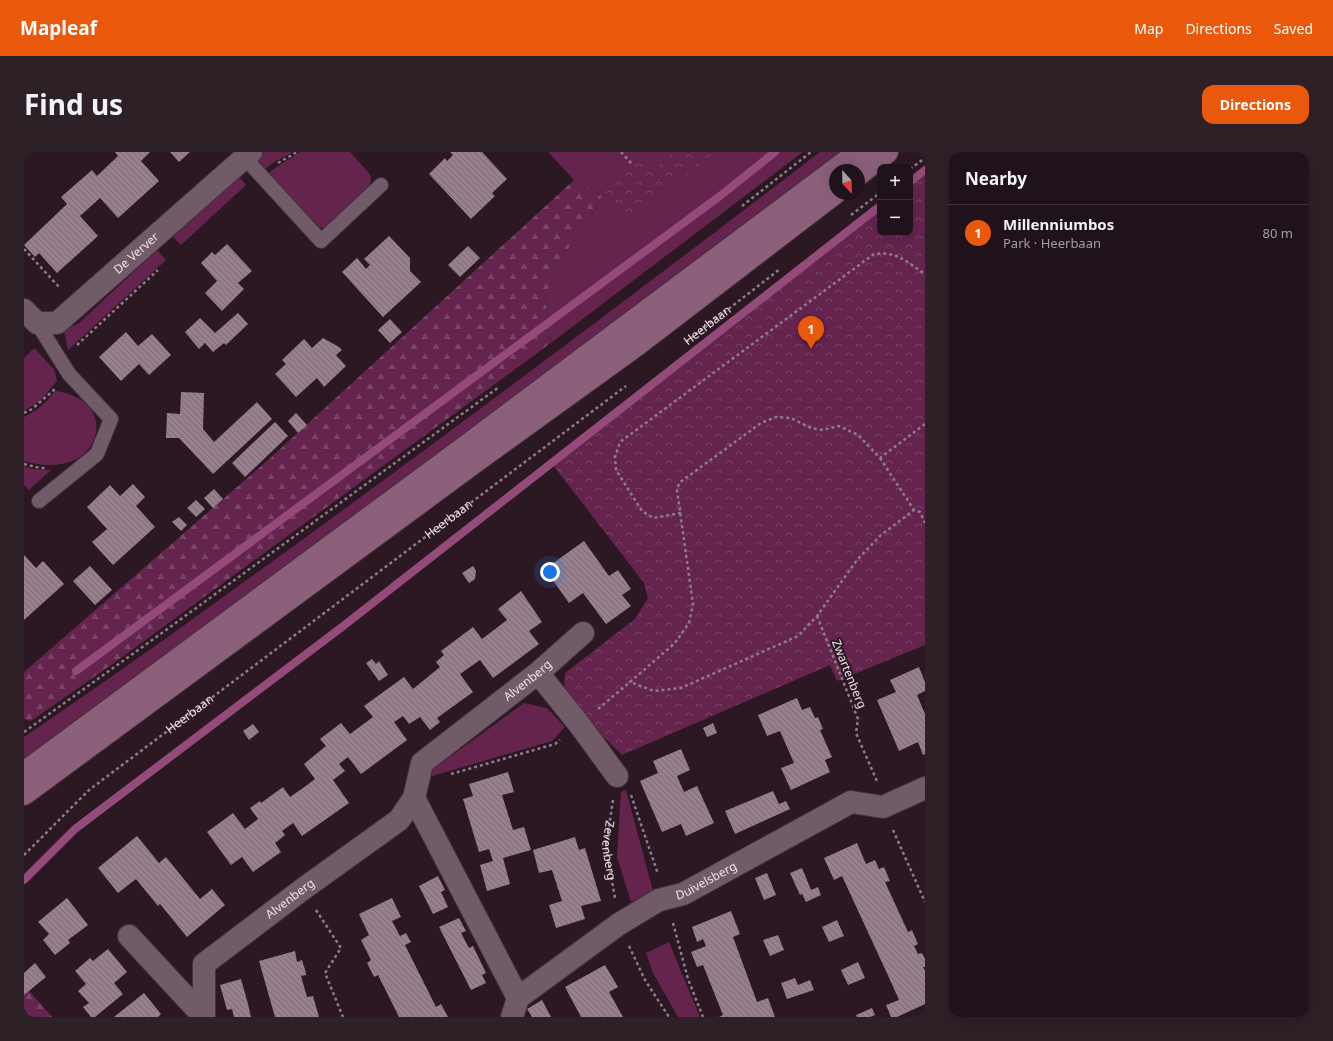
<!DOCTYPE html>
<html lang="en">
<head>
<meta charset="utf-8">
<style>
	body { margin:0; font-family:"Noto Sans",sans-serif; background:#2d2027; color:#f1f3f6 }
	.controls { position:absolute; right:12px; top:12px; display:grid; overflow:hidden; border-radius:8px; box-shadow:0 4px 16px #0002 }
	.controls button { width:36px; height:36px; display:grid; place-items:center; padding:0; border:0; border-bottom:1px solid #3d3239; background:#20121a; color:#f1f3f6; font:20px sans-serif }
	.compass { position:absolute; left:805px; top:12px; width:36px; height:36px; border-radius:50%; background:#20121a; box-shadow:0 4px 16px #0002; rotate:158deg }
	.you { position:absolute; left:526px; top:420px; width:14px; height:14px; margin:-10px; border:3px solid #fff; border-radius:50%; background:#1a73e8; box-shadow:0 0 0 6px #1a73e833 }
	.badge { display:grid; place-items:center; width:26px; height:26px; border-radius:50%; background:#ea580c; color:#fff; font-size:13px; font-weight:700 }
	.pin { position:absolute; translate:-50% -33px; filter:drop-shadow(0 1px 2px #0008) }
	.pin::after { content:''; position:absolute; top:21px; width:14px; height:12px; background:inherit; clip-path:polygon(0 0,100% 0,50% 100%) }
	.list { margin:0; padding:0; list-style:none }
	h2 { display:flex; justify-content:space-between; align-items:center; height:52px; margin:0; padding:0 16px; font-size:17px }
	h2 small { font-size:13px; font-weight:400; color:#a29ea2 }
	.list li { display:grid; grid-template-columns:26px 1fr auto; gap:12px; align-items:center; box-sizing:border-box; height:56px; padding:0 16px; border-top:1px solid #3d3239 }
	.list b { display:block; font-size:15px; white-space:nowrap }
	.list p { margin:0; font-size:13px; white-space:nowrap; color:#a29ea2 }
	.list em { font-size:13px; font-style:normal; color:#a29ea2 }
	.map { position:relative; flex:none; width:901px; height:865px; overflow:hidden; border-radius:12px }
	header { display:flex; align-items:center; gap:24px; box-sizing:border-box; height:56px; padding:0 20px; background:#ea580c; color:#fff }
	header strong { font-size:19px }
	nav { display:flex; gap:22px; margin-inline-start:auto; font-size:14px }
	.intro { display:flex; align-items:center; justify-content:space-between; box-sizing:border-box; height:96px; padding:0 24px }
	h1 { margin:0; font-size:28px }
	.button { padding:10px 18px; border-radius:12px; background:#ea580c; color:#fff; font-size:14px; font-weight:700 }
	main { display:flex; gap:24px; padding:0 24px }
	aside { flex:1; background:#20121a; border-radius:12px; box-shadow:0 4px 16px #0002 }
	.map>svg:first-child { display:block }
	.green { fill:#64244e }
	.forest { fill:url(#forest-firs) }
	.park { fill:url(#park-crowns) }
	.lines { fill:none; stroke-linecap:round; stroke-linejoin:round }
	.stream { stroke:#954b79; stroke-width:8 }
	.building { fill:url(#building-back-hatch) }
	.service-casing { stroke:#43343d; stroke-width:16 }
	.minor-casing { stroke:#43343d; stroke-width:24 }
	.secondary-casing { stroke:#43343d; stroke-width:24 }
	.path { stroke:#8d7d86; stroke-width:2.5; stroke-dasharray:3 3; stroke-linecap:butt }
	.service { stroke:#725b68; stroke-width:14 }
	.minor { stroke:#725b68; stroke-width:22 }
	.secondary { stroke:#8c607b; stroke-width:22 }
	.labels { text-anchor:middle; stroke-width:4; stroke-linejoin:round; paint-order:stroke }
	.street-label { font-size:12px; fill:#eee0e8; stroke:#2b1823 }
</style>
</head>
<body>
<header>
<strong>Mapleaf</strong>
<nav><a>Map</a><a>Directions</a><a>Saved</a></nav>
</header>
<div class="intro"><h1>Find us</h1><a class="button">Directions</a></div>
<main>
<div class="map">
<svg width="901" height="865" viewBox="0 0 901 865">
	<defs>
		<pattern id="forest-firs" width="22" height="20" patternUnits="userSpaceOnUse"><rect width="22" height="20" fill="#64244e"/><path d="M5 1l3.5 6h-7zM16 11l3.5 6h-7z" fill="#7a4468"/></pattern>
		<pattern id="park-crowns" width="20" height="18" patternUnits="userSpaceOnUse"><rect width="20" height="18" fill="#64244e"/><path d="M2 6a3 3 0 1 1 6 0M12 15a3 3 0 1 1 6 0" fill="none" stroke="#7a4468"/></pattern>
		<pattern id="building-back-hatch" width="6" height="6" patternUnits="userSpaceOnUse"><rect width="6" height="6" fill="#997f8d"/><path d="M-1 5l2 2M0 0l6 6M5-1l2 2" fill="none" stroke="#7c6a74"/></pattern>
	</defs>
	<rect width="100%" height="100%" fill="#2b1823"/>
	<g class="green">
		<path d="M240 0H269L249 11 240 18 233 11 234 9 232 7Z"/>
		<path d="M276 0H326L345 21 347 25 346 34 303 75 293 76 244 22C253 13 265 8 276 0Z"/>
		<path d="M524 0H779L527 191 521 145 540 102 565 67 578 44 550 28Z"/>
		<path d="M796 0H824L0 609V585C64 541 128 497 191 451 395 304 596 153 796 0Z"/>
		<path d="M213 25 215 27 216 26 222 33 157 93 149 85Z"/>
		<path d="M133 98 142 108 44 198 40 178 55 171Z"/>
		<path d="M10 196 30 217 33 229 16 249 0 259V206Z"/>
		<path d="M31 239C38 240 45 241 52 245 80 258 79 294 51 308 36 315 16 314 0 309V265C13 259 23 250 31 239Z"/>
		<path d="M0 314 8 317 27 318 5 338 0 333Z"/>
		<path d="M500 551 523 556 541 575 528 589 405 625V620Z"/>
		<path d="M602 638 629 739 607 750 593 705 597 640Z"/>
		<path d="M645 790 676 865H654L629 821 622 801Z"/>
	</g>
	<g class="forest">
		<path d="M550 28 578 44 565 67 540 102 521 145 527 191 90 511 7 569 0 567V520L244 308Z"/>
		<path d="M0 833 28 865H0Z"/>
	</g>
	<g class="park">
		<path d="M650 0H691L628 50 600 68 578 44 615 10 623 16H632Z"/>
		<path d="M901 14V493L813 529 806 513 598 603 566 572 540 541 541 521 611 467 624 446 620 431 529 313 856 50V81H886V26Z"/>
	</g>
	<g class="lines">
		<g class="stream">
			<path d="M886 30 901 18"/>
			<path d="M52 519 696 44 751 0"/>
			<path d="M0 728 51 677 318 475 856 54"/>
		</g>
	</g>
	<g class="building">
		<path d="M91 0H126L117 9 135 29 94 66 76 46 56 64 74 84 33 121 15 101 11 105 0 93 43 52 37 45 68 18 73 24 94 4Z"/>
		<path d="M146 0H166L155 10Z"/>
		<path d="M426 0H458L483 27 468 41 471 44 447 67 405 22 421 6 423 9 429 3Z"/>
		<path d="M365 84 386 106V119L397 130 359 165 318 120 333 106 342 117 346 113 340 107Z"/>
		<path d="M203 92 228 119 214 131 220 137 198 159 181 141 193 129 177 111 188 100 191 103Z"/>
		<path d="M444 94 456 106 436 125 424 113Z"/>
		<path d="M214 161 224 172 202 193 200 191 189 200 181 191 175 197 161 180 176 166 191 181Z"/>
		<path d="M366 167 378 180 366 191 354 178Z"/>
		<path d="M102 180 114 194 128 182 147 203 125 223 115 212 97 229 75 205Z"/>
		<path d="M299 186 315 195 318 198 312 203 322 214 300 235 293 226 272 245 251 222 262 212 258 208 280 187 288 196Z"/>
		<path d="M157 240 180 241 179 277 190 290 233 250 248 267 189 322 155 286H142L143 261 156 262Z"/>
		<path d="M272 261 283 273 274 281 264 269Z"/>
		<path d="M251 270 264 284 221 325 208 311Z"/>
		<path d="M109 332 121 345 112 354 131 375 89 413 68 390 83 377 63 355 86 333 96 344Z"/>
		<path d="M190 337 199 347 189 356 180 346Z"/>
		<path d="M172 348 181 357 172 365 163 356Z"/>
		<path d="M155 365 163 373 157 379 148 370Z"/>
		<path d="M560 389 585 424 594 418 607 437 598 443 607 454 582 472 559 441 545 451 521 417Z"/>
		<path d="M0 403 12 416 19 409 40 432 0 468Z"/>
		<path d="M66 414 88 438 71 453 49 429Z"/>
		<path d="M449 414 452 419 451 427 445 431 438 421Z"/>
		<path d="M497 439 518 470 505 479 515 492 469 526 456 508 436 522 449 540 413 566 416 570 406 578 396 565 385 572 379 564 370 570 383 588 337 622 324 605 315 612 321 619 309 628 325 651 278 684 269 671 258 679 261 683 251 691 257 700 229 720 218 705 207 713 183 680 209 661 221 677 234 667 226 656 236 649 237 651 259 635 266 645 279 636 291 627 280 612 302 594 296 587 317 571 326 582 349 565 340 554 380 525 389 537 416 515 412 510 420 503 417 499 449 475 458 487 483 468 474 457Z"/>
		<path d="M348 507 352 512 355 509 364 523 355 529 342 511Z"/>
		<path d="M895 515 901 530V539L893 543 901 562V602L899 603 894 590 875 599 853 548 872 540 866 528Z"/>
		<path d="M773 546 778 558 786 555 791 566 794 565 799 577 796 578 808 605 801 608 806 620 767 638 757 616 770 611 756 579 743 584 734 563Z"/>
		<path d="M689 571 693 581 683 585 679 576Z"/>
		<path d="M229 572 235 580 225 588 219 579Z"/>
		<path d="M657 597 666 618 653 624 660 640 673 634 690 671 662 684 657 672 638 680 616 629 634 621 629 609Z"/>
		<path d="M484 620 490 640 478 643 489 678 500 675 507 698 479 706 486 732 463 739 456 713 469 709 465 697 455 700 439 647 449 644 445 632Z"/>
		<path d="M749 639 755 652 762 649 766 657 711 682 701 659Z"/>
		<path d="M113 684 135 711 142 705 176 747 188 737 201 753 163 785 136 752 134 754 112 727 94 741 74 716Z"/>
		<path d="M551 685 555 698 561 696 577 749 557 754 561 767 532 776 525 753 538 749 528 718 515 721 509 698Z"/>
		<path d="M833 691 842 712 851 708 855 717 860 715 866 729 861 730 884 780 888 778 894 792 890 794 894 802 898 801 901 807V815H899L901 819V852L873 865H867L862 853 875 848 867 830 818 724 810 728 800 706Z"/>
		<path d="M778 716 787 738 794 735 797 743 782 750 778 742 776 743 766 721Z"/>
		<path d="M743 721 752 743 740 748 731 726Z"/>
		<path d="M414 724 421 738 417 740 424 755 409 762 395 734Z"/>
		<path d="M43 746 64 773 44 788 46 791 31 803 19 788 25 782 14 770Z"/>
		<path d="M368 746 377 765 368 769 376 784 382 781 387 790 381 793 412 855 417 852 424 865H375L354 823 350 825 343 811 347 808 337 788 345 783 335 762Z"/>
		<path d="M707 759 716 782 709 785 733 850 744 846 751 865H695L699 863 679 813 673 815 667 800 682 794 679 787 673 790 668 775Z"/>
		<path d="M435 766 442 779 437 781 445 796 449 794 462 821 458 823 462 831 447 838 415 775Z"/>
		<path d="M813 768 820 784 805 790 798 775Z"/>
		<path d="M754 783 760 798 746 804 739 788Z"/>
		<path d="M84 797 103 820 90 831 99 842 71 865H67L59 855 65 851 54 839 62 832 51 819 66 806 69 809Z"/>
		<path d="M271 799 273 810 278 808 282 821V823L277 824 283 845 289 844 295 865H251L235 809Z"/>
		<path d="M834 810 841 826 824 833 817 818Z"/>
		<path d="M11 811 22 825 0 843V821Z"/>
		<path d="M581 813 594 835 585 840 599 865H557L541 835Z"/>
		<path d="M771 826 774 833 786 828 790 838 763 847 757 831Z"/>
		<path d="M217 827 224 852 227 865H210L208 857 203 858 196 833Z"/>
		<path d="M120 841 137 862 134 865H90Z"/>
		<path d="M518 848 527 865H508L503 857Z"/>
		<path d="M848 856 851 863 846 865H833L832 863Z"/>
	</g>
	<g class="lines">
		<g class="service-casing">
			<g id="service">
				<path d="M221 6 297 89 357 33"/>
				<path d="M13 171 45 222 87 267 73 302 15 349"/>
			</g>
		</g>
		<g class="minor-casing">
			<g id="minor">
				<path id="s4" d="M0 158 13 171H33L227 0"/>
				<path d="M514 521 555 572 593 624"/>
				<path d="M390 646 494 846"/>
				<path d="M105 784 180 865"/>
				<path id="s5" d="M180 865V812L279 737 375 668 390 646 398 611 514 521 559 481"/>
				<path id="s6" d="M488 865 494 846 595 772 635 748 659 742 827 650 859 655 901 636"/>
			</g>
		</g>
		<g class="secondary-casing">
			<g id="secondary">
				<path d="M835 22 863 0"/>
				<path d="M0 621 441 295 835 0"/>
				<path d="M0 642 448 312 614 192 811 41"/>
			</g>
		</g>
		<g class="path">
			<path d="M597 0 608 12"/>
			<path d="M254 11 273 0"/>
			<path d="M886 17 901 6"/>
			<path d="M718 54 787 0"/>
			<path d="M827 63 856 41"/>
			<path d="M0 97 36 136"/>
			<path id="s1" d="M662 190 756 117"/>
			<path d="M53 193 134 118"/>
			<path d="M0 261 8 257 31 237"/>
			<path d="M901 272 856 306 834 283 815 274 799 278 787 276 767 266 752 265 737 271 655 331 653 338 669 452 665 471 651 491 606 530 630 539 657 536 774 484 793 464 833 408 857 383 890 358 896 360 901 371"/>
			<path d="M856 306 890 358"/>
			<path d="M0 312 16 316H21"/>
			<path d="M657 361 629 366 618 359 592 318 591 305 596 290 850 102C874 99 882 110 901 122"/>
			<path d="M793 464 834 567 832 581 853 629"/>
			<path d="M574 557 606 530"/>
			<path d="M0 580 142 478 475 235"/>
			<path d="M427 622 531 592 536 588"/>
			<path d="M607 643 634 722"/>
			<path id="s2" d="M589 648 582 695 591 746"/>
			<path d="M869 678 901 750"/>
			<path id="s3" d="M0 703 65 638 602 234"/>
			<path d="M292 758 317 796 301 821 319 865"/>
			<path d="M649 771 664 827 679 865"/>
			<path d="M605 794 621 828 645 865"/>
		</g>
		<use href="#service" class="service"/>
		<use href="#minor" class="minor"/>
		<use href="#secondary" class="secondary"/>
	</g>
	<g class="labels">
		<g class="street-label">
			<text dy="4" stroke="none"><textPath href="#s4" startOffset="144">De Verver</textPath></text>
			<text dy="4" stroke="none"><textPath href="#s1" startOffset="27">Heerbaan</textPath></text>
			<text dy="4" stroke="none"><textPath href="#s3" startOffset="542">Heerbaan</textPath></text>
			<text transform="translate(825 522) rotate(68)" y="4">Zwartenberg</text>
			<text dy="4" stroke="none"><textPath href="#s5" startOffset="492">Alvenberg</textPath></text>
			<text dy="4" stroke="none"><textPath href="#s3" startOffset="218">Heerbaan</textPath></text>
			<text dy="4" stroke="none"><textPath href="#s2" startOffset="51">Zevenberg</textPath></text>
			<text dy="4" stroke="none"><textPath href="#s6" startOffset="243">Duivelsberg</textPath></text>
			<text dy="4" stroke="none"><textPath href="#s5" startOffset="161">Alvenberg</textPath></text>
		</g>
	</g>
</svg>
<div class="controls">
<button>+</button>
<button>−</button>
</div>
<svg class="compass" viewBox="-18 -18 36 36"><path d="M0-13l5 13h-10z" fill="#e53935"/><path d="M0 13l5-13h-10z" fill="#a29ea2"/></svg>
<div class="you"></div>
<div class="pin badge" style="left:787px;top:197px">1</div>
</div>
<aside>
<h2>Nearby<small></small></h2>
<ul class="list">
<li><span class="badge">1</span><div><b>Millenniumbos</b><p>Park · Heerbaan</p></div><em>80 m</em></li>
</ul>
</aside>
</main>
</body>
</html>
